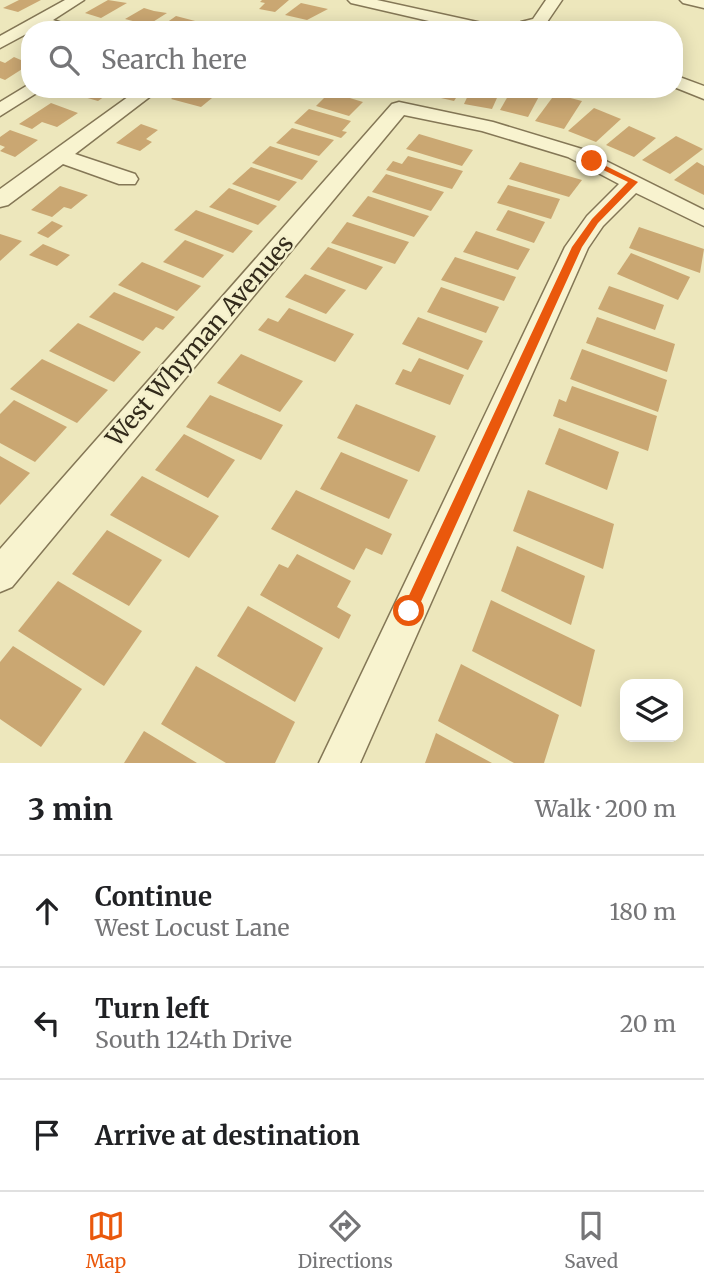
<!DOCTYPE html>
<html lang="en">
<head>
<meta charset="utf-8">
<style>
	body { margin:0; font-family:Merriweather,serif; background:#f6f6f6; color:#202124 }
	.controls { position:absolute; right:21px; bottom:21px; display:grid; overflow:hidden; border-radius:14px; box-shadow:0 4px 18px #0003 }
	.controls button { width:63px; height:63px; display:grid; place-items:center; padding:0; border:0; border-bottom:2px solid #e0e0e0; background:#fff; color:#202124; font:35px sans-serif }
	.stop { position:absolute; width:21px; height:21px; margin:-16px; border:5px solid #ea580c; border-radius:50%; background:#fff }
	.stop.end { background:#ea580c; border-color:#fff; box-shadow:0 2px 7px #0008 }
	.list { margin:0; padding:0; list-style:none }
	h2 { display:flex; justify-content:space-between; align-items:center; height:91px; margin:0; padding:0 28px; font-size:30px }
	h2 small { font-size:23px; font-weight:400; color:#757577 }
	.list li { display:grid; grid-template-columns:46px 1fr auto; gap:21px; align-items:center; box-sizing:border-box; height:112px; padding:0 28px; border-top:2px solid #e0e0e0 }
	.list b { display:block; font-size:26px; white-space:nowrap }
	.list p { margin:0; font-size:23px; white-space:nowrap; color:#757577 }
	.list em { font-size:23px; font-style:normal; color:#757577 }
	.icon { flex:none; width:38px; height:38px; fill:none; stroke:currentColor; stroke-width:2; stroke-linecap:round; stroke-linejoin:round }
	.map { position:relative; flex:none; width:704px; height:763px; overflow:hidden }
	.search { position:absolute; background:#fff; box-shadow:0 4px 18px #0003; left:21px; right:21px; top:21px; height:77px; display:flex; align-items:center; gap:18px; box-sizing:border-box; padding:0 24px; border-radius:28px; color:#757577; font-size:26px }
	.sheet { height:427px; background:#fff }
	nav { display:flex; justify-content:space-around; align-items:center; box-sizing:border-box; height:98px; border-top:2px solid #e0e0e0; background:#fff; font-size:19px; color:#757577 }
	nav a { display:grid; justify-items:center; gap:4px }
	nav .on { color:#ea580c }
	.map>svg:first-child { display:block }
	.building { fill:#caa772 }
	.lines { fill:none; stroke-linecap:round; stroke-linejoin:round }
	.minor-casing { stroke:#847756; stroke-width:3 }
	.minor { fill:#f8f3cf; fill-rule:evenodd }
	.route { fill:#ea580c }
	.labels { text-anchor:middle; stroke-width:5; stroke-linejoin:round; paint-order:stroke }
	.street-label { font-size:24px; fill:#332b1b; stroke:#f4f0cc }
</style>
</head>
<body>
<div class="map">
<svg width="704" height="763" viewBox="0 0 704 763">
	<rect width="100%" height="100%" fill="#ede7bc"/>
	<g class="building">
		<path d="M19 0H41L18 12 3 8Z"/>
		<path d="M108 0 127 3 101 18 85 13Z"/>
		<path d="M262 0H289L275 12 259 9 265 3 260 2Z"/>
		<path d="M301 3 328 9 307 20 285 15Z"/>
		<path d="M144 8 154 11 167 13 148 25 125 19Z"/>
		<path d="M176 16 199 22 188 30 159 28Z"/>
		<path d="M14 57 30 64 5 80 0 78V61L5 63Z"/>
		<path d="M76 89H115L98 101 70 93Z"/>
		<path d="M183 89H223L201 107 171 99Z"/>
		<path d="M432 89H462L454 101 428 95Z"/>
		<path d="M471 89H501L492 109 464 104Z"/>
		<path d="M512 89H543L528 117 500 110Z"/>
		<path d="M330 92 363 102 349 116 316 106Z"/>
		<path d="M555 94 582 101 564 129 535 121Z"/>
		<path d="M51 103 78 113 57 127 42 122 32 129 19 124Z"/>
		<path d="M594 108 621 119 596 142 568 131Z"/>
		<path d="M309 109 351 121 342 131 347 132 341 138 294 123Z"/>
		<path d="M141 124 158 130 146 139 152 142 140 151 116 143Z"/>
		<path d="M629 126 656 138 634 157 606 145Z"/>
		<path d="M292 128 334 140 319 156 276 143Z"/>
		<path d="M10 130 38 140 15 157 0 151 5 147 0 145V137Z"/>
		<path d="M419 134 473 150 462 166 406 149Z"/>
		<path d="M676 136 703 149 670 174 642 160Z"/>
		<path d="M270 146 318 161 302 180 252 163Z"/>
		<path d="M408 156 463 171 452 189 386 170 393 161 402 164Z"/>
		<path d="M520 162 582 180 569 197 509 179Z"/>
		<path d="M697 162 704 166V195L674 180Z"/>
		<path d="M251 167 297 182 279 201 232 184Z"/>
		<path d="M386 174 444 192 431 211 372 192Z"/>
		<path d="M508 185 560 199 551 219 497 203Z"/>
		<path d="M60 186 88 195 71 209 64 207 52 217 31 210Z"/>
		<path d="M229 188 277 206 258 225 209 207Z"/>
		<path d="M368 196 429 216 414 237 352 216Z"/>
		<path d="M196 210 253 231 233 253 174 230Z"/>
		<path d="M508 210 545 222 534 243 496 230Z"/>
		<path d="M52 221 63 226 48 238 37 233Z"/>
		<path d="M347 222 409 242 395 264 331 243Z"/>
		<path d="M639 227 704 249 700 273 629 248Z"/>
		<path d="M476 231 530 249 518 270 463 252Z"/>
		<path d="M0 234 22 241 0 261Z"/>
		<path d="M185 240 224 255 203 278 163 262Z"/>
		<path d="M43 244 70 255 57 266 29 255Z"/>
		<path d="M328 247 383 267 366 290 310 269Z"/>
		<path d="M631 253 690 277 678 300 617 274Z"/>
		<path d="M455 257 516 277 504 301 441 280Z"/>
		<path d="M142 262 201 286 177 311 118 285Z"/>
		<path d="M305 274 346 290 326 314 285 297Z"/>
		<path d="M609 286 664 305 655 330 598 309Z"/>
		<path d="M441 287 499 307 486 333 427 312Z"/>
		<path d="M114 292 175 317 163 330 156 327 143 341 89 317Z"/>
		<path d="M289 308 354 334 335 362 258 330 268 318 278 322Z"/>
		<path d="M418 317 483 341 468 370 402 344Z"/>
		<path d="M597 317 675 344 667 372 586 343Z"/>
		<path d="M78 323 141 352 114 382 49 351Z"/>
		<path d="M582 349 667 380 658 412 570 379Z"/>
		<path d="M241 354 303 381 280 412 217 383Z"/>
		<path d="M419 358 464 375 450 405 395 384 403 369 411 372Z"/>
		<path d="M42 359 108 390 77 423 10 389Z"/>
		<path d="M572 386 657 416 648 451 553 416 559 399 566 402Z"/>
		<path d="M210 395 283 425 261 460 186 427Z"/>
		<path d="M14 400 67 427 35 462 0 443V414Z"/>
		<path d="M356 404 436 436 419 472 337 438Z"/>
		<path d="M559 428 619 452 607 490 545 464Z"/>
		<path d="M184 434 235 460 208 498 155 470Z"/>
		<path d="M341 452 408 480 389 519 320 489Z"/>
		<path d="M0 456 30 473 0 505Z"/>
		<path d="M142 476 219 516 189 558 110 515Z"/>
		<path d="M296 490 392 534 382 555 366 548 354 570 271 529Z"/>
		<path d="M528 490 614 524 603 569 513 531Z"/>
		<path d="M107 530 162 560 129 606 72 574Z"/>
		<path d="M517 546 585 576 571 625 501 591Z"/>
		<path d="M297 554 351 581 337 607 351 615 339 639 260 595 279 564 288 568Z"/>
		<path d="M58 581 142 631 104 686 18 631Z"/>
		<path d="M491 600 595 650 581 707 472 651Z"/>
		<path d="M248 606 323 648 295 702 217 656Z"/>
		<path d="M13 646 82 689 41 747 0 719V662Z"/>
		<path d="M461 664 559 715 544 763H514L438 721Z"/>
		<path d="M196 666 295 722 275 763H226L161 724Z"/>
		<path d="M144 731 197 763H124Z"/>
		<path d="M436 733 492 763H425Z"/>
	</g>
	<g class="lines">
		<g class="minor-casing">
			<g id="minor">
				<path d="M65 0H84L53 20 82 30 41 26 0 48V36Z"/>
				<path d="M348 0H377L491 25 499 30H468L351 3Z"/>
				<path d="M546 0H562L545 25 515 30 521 22 533 19Z"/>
				<path d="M680 0H704V8L683 3Z"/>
				<path d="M674 75 704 86V99L674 87Z"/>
				<path d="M28 85 30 89H43L0 116V102Z"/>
				<path d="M139 89H160L75 154 135 174 138 179 135 184H119L63 164 8 205 0 207V189Z"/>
				<path d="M399 102 493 122 582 149 704 210V226L636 193 603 226 588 248 360 763H319L565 247 587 216 619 184 568 157 482 131 404 115 12 587 0 592V549L392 104Z"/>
			</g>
		</g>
		<use href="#minor" class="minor"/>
	</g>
	<path class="route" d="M592 159 638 182 598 223 582 247 414 617 409 619 402 611 404 606 572 247 592 219 628 182 589 163Z"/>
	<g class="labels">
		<g class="street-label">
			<text transform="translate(200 341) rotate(-49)" y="8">West Whyman Avenues</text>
		</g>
	</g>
</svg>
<div class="controls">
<button><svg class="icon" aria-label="layers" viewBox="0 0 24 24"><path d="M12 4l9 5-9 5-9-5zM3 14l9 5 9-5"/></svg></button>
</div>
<div class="stop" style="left:409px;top:611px"></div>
<div class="stop end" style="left:592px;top:161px"></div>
<div class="search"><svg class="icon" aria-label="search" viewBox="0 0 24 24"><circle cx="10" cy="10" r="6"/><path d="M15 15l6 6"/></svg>Search here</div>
</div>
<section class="sheet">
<h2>3 min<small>Walk · 200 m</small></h2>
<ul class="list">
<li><svg class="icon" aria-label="ahead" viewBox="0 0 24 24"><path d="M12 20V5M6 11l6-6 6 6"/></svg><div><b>Continue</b><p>West Locust Lane</p></div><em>180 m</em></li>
<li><svg class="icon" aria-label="left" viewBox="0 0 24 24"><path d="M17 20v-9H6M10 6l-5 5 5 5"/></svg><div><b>Turn left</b><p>South 124th Drive</p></div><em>20 m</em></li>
<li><svg class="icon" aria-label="arrive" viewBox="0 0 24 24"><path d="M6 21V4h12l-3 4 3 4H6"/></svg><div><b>Arrive at destination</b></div></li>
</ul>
</section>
<nav>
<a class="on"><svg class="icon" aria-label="map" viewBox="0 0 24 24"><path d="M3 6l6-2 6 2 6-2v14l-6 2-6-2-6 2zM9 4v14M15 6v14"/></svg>Map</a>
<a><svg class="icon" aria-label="directions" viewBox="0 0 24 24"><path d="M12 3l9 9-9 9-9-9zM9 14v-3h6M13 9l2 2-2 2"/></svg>Directions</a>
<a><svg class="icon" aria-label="saved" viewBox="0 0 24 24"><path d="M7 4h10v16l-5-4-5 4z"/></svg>Saved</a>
</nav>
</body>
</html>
